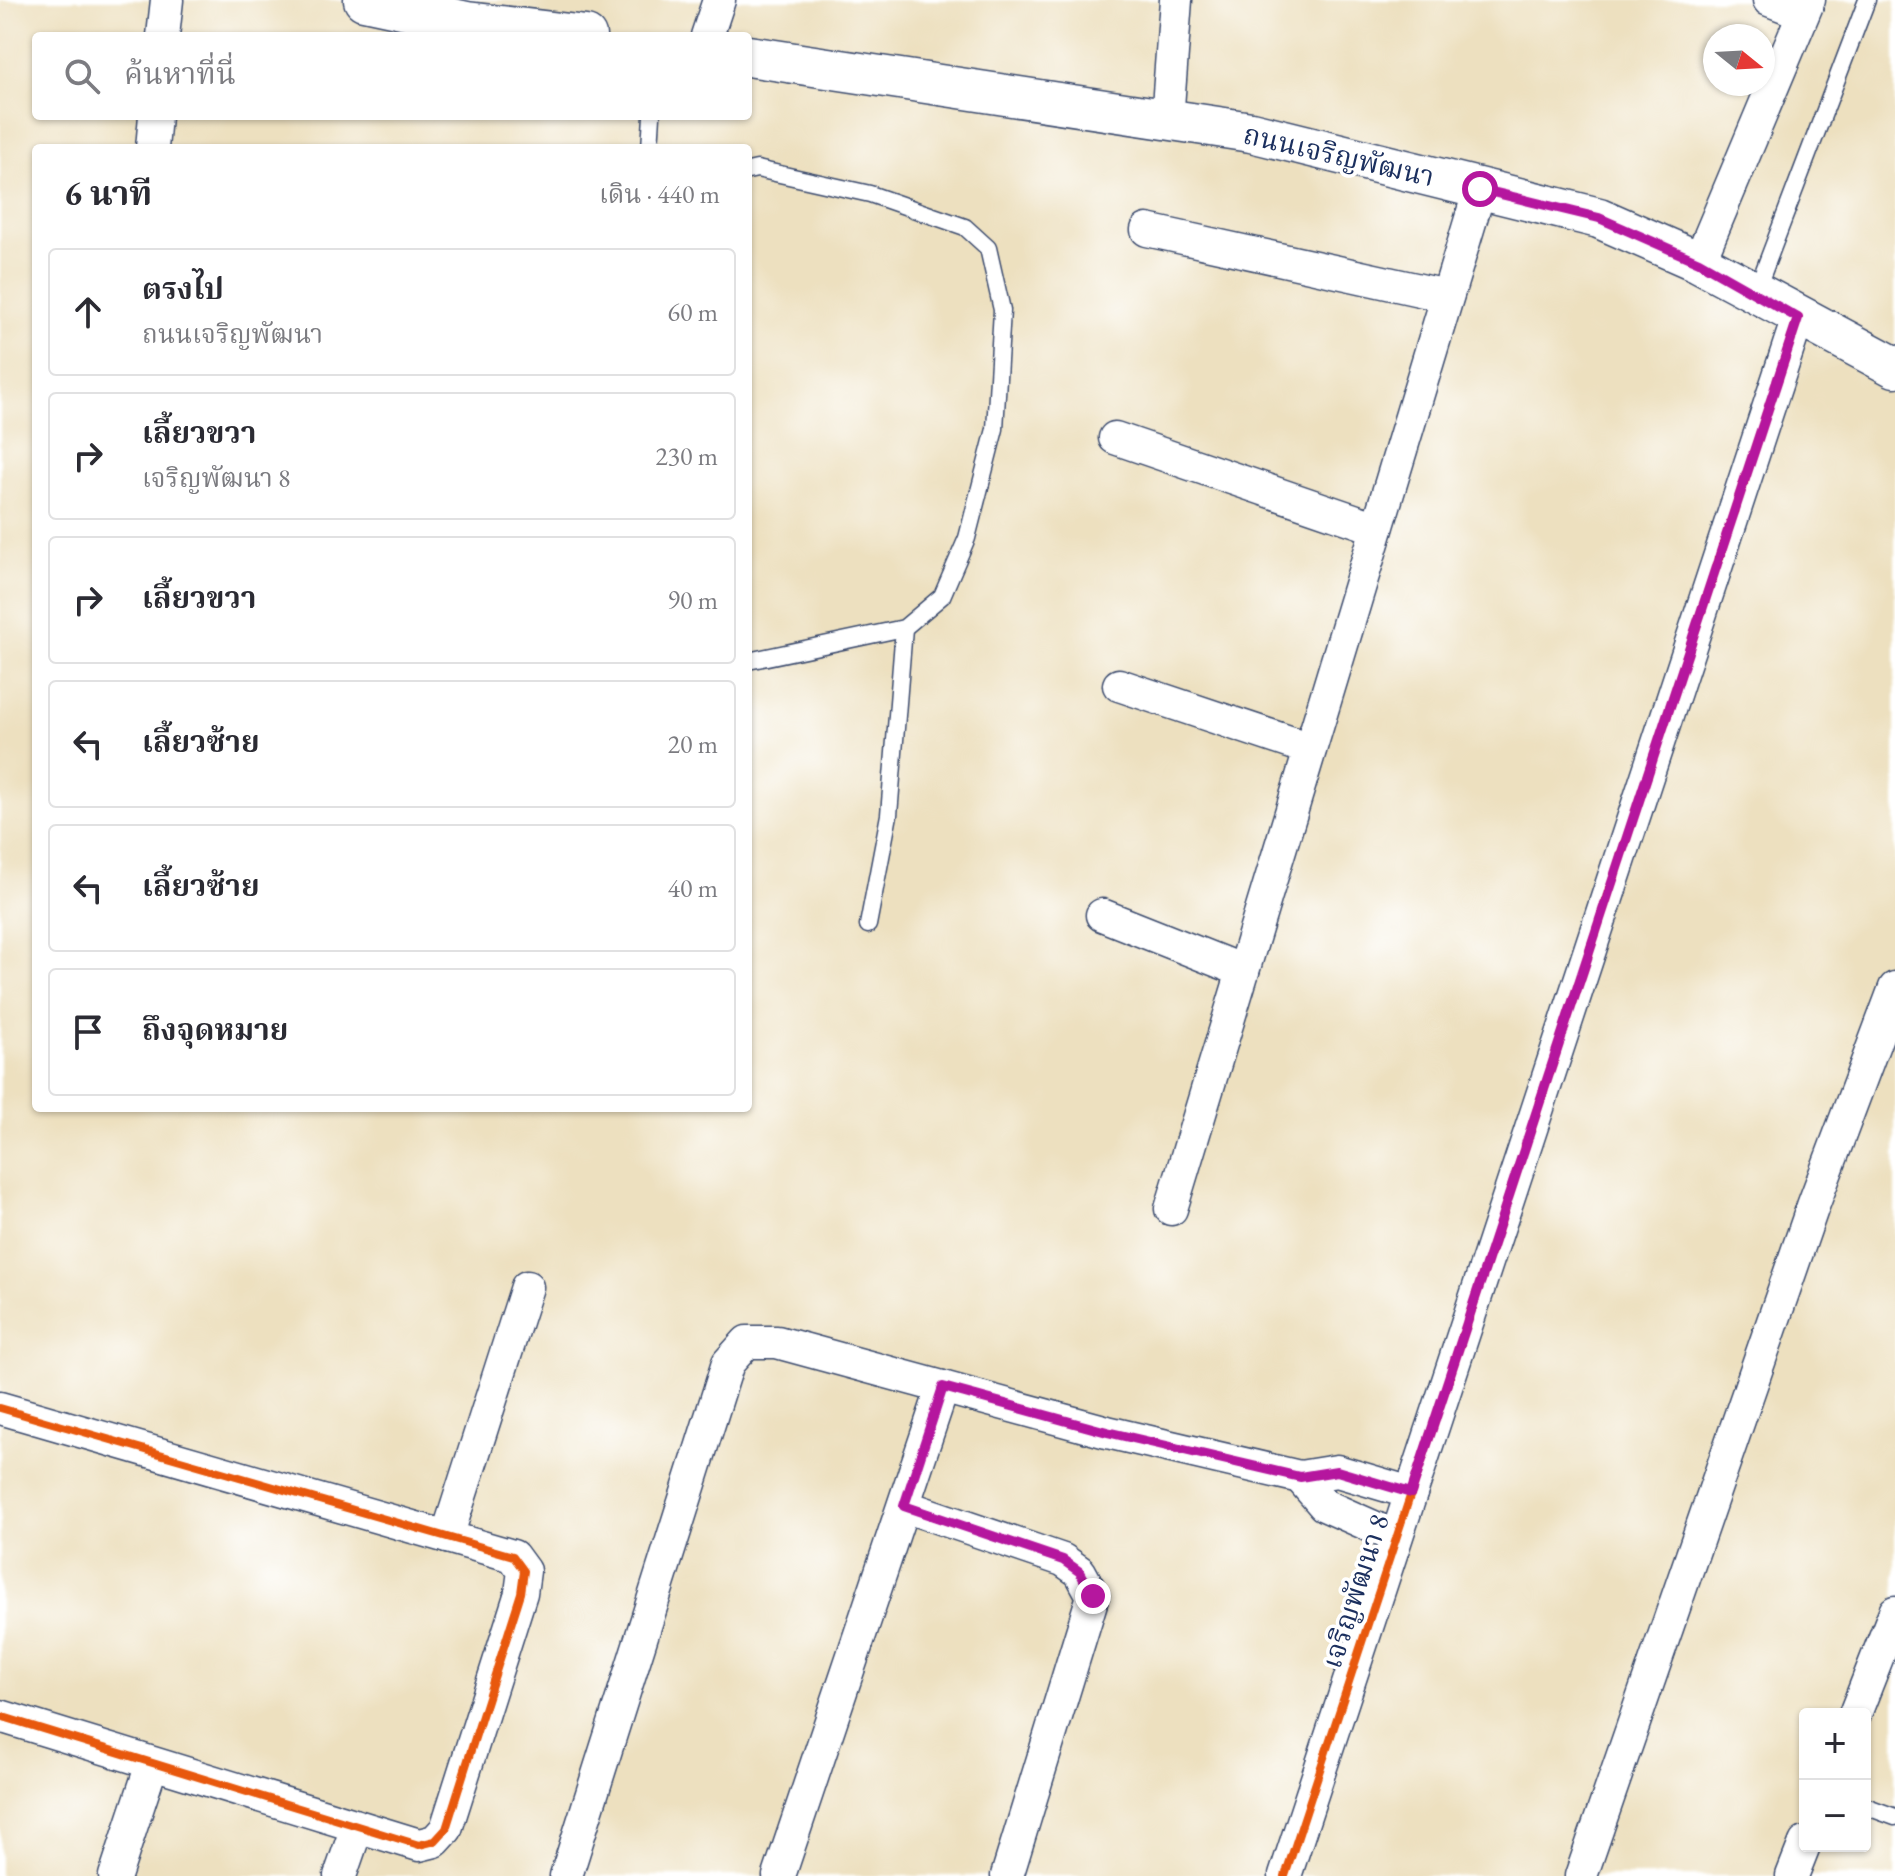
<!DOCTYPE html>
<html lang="th">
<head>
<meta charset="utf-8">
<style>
	body { margin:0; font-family:"EB Garamond","Noto Serif Thai",serif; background:#f7f7f7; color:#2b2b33 }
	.controls { position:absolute; right:24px; bottom:24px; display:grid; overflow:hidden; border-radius:8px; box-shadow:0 2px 6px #0004 }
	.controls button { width:72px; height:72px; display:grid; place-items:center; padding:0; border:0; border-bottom:2px solid #e1e1e2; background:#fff; color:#2b2b33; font:40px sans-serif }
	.compass { position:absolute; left:1703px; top:24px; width:72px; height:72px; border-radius:50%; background:#fff; box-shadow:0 2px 6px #0004; rotate:108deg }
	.stop { position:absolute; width:24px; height:24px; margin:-18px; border:6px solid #b5179e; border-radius:50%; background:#fff }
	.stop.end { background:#b5179e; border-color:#fff; box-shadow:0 2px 8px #0008 }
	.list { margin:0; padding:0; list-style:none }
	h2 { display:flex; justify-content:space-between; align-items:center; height:104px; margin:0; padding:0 32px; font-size:34px }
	h2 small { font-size:26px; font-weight:400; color:#7c7c81 }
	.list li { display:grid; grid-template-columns:52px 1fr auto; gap:24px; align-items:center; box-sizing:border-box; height:128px; margin:0 16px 16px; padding:0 16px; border:2px solid #e1e1e2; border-radius:8px }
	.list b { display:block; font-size:30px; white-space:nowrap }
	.list p { margin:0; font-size:26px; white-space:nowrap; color:#7c7c81 }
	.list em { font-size:26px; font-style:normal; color:#7c7c81 }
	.icon { flex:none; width:44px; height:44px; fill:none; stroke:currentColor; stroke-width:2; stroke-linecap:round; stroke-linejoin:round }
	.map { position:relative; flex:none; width:1895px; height:1876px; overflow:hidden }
	.search { position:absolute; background:#fff; box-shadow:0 2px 6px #0004; left:32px; top:32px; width:720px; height:88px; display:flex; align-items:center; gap:20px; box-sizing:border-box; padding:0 28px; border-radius:8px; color:#7c7c81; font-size:30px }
	.panel { position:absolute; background:#fff; box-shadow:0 2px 6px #0004; left:32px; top:144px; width:720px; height:968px; border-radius:8px }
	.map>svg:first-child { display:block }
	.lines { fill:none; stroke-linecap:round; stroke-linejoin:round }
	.service-casing { stroke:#3a4a6d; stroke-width:19 }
	.minor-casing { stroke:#3a4a6d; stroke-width:35 }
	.tertiary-casing { stroke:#3a4a6d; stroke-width:43 }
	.service { stroke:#fff; stroke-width:16 }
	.minor { stroke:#fff; stroke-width:32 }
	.tertiary { stroke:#fff; stroke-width:40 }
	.cycleway-casing { stroke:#fff; stroke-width:13 }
	.cycleway { stroke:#e8590c; stroke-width:8 }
	.route { stroke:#b5179e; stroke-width:10 }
	.labels { text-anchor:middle; stroke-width:7; stroke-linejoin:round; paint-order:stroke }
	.street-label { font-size:28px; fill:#1b2f5e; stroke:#fff }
</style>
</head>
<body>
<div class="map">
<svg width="1895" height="1876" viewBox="0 0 1895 1876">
	<rect width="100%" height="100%" fill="#fff"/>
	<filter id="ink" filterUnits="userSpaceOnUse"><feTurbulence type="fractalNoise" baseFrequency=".0125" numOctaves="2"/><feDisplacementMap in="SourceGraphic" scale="16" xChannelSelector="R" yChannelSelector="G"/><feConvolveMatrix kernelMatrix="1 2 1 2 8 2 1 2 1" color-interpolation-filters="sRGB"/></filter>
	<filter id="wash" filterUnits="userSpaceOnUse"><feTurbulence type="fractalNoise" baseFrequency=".006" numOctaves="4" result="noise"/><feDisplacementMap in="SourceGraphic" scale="32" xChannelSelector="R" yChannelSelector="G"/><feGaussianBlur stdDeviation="1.8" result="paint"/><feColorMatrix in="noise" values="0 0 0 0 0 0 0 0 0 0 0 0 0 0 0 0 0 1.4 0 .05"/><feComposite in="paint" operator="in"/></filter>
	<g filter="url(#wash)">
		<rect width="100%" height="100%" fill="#ede0bf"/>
	</g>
	<g filter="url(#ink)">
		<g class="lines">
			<g class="service-casing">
				<g id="service">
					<path d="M650 148 652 116"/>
					<path d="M748 171 757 169 870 194 965 227 988 248 1002 310 995 429 967 538 942 596 904 628 748 661"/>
					<path d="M1755 294 1867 0"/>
					<path d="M868 925 889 815 904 628"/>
					<path d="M1865 1806 1895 1817"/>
				</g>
			</g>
			<g class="minor-casing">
				<g id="minor">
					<path d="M1769 0 1803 13"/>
					<path d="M163 36 167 0"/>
					<path d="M707 36 719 0"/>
					<path d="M1167 120 1176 0"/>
					<path d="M152 148 155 116"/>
					<path d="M1147 230 1447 296"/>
					<path d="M1699 262 1809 0"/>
					<path d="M1115 438 1377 528"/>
					<path d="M1119 685 1310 749"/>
					<path d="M1102 915 1243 971"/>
					<path d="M1171 1209 1480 189"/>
					<path d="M0 1408 513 1556 524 1571 521 1593 446 1829 435 1841 419 1845 0 1716"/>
					<path d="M1300 1477 1324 1505 1396 1537"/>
					<path d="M904 1506 1063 1560 1080 1572 1093 1596 1007 1876"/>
					<path d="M447 1537 527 1287"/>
					<path d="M1855 1714 1895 1612"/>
					<path d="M115 1876 152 1764"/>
					<path d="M340 1876 357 1827"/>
					<path d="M566 1876 728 1363 747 1342H777L1107 1432 1300 1477 1337 1471 1411 1493"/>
					<path d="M779 1876 943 1387"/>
					<path d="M1285 1876 1798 318"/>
					<path d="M1581 1876 1813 1206 1895 988"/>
					<path d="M1792 1876 1805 1843"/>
				</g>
			</g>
			<g class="tertiary-casing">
				<g id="tertiary">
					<path d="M364 0 467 22 586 36"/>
					<path d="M748 56 1251 132 1599 218 1699 262 1895 367"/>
				</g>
			</g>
			<use href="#service" class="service"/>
			<use href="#minor" class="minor"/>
			<use href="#tertiary" class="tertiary"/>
			<g class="cycleway-casing">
				<g id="cycleway">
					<path d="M0 1408 513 1556 524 1571 521 1593 446 1829 435 1841 419 1845 0 1716"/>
					<path d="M1285 1876 1798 318"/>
				</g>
			</g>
			<use href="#cycleway" class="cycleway"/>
		</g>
	</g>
	<g class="lines" filter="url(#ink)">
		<path class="route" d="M1093 1596 1080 1572 1063 1560 904 1506 943 1387 1107 1432 1300 1477 1337 1471 1411 1493 1798 318 1699 262 1599 218 1480 189"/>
	</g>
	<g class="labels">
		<g class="street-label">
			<text transform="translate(1339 155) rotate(13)" y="10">ถนนเจริญพัฒนา</text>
			<text transform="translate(1355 1591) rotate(-72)" y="10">เจริญพัฒนา 8</text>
		</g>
	</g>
</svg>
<div class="controls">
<button>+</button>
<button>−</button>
</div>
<svg class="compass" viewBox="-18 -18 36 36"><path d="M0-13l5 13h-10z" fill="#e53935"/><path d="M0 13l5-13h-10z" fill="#7c7c81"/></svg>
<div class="stop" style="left:1480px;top:189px"></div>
<div class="stop end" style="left:1093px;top:1596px"></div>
<div class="search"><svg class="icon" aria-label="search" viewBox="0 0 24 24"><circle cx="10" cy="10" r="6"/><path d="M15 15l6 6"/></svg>ค้นหาที่นี่</div>
<section class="panel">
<h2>6 นาที<small>เดิน · 440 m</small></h2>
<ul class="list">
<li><svg class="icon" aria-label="ahead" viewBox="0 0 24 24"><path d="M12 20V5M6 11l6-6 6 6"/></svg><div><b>ตรงไป</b><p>ถนนเจริญพัฒนา</p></div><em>60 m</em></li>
<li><svg class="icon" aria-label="right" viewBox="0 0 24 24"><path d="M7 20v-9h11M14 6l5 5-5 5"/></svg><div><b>เลี้ยวขวา</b><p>เจริญพัฒนา 8</p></div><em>230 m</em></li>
<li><svg class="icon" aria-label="right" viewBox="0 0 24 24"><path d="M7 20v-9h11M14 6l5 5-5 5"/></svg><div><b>เลี้ยวขวา</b></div><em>90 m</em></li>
<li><svg class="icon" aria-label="left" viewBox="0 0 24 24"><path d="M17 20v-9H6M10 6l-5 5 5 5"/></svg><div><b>เลี้ยวซ้าย</b></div><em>20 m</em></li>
<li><svg class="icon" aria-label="left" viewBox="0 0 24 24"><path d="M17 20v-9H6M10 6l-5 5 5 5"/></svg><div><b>เลี้ยวซ้าย</b></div><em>40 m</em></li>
<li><svg class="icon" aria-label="arrive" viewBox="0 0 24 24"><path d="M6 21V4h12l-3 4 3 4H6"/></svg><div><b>ถึงจุดหมาย</b></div></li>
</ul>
</section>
</div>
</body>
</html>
